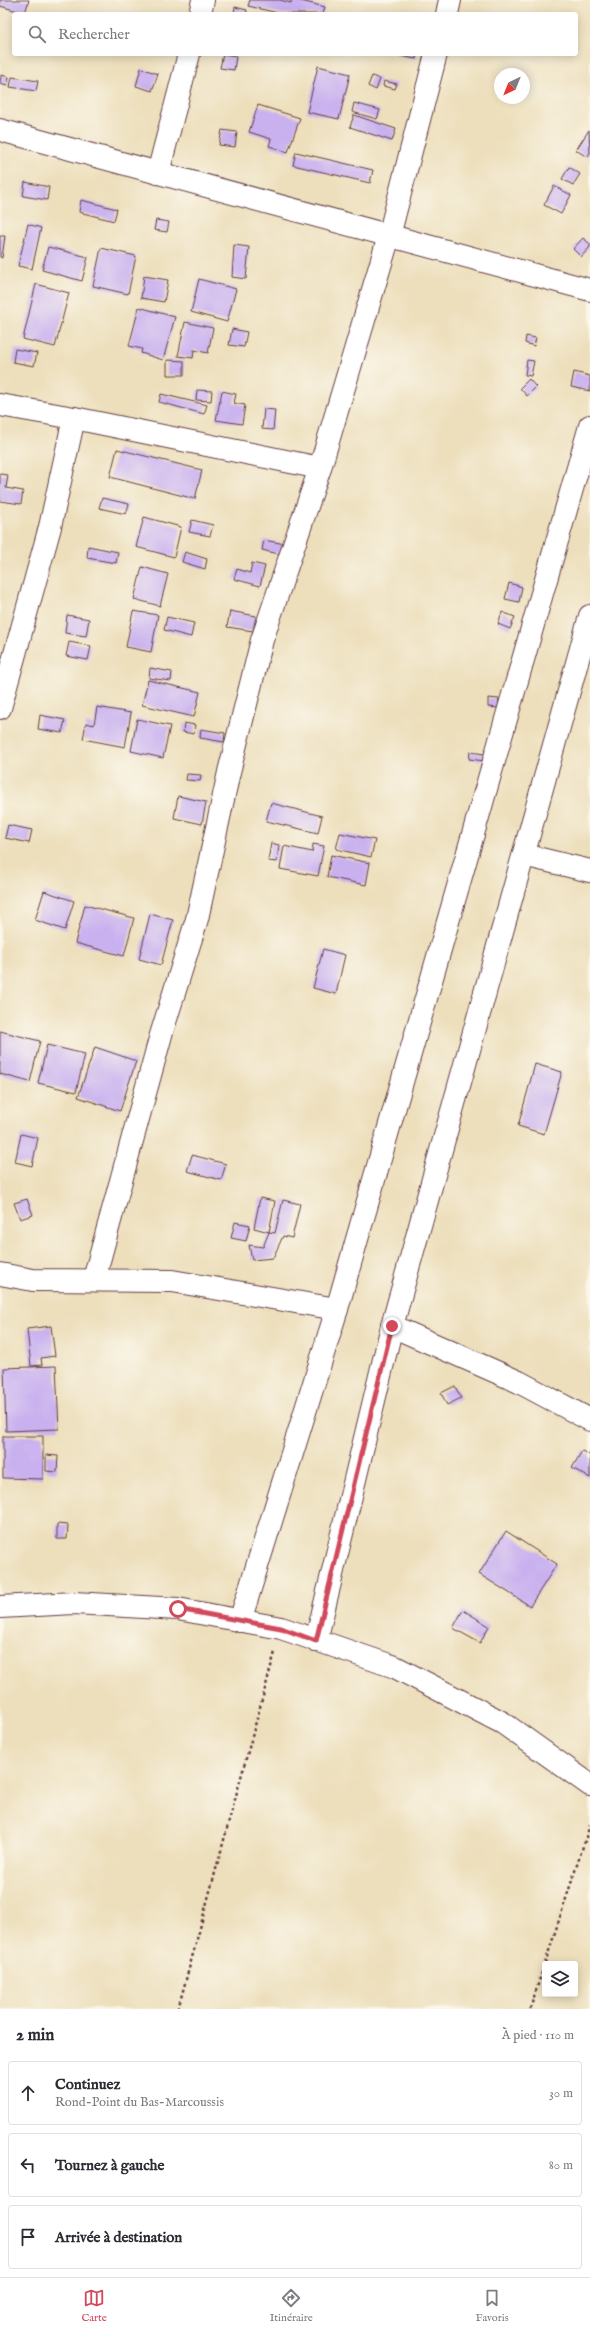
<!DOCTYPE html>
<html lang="fr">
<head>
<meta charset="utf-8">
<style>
	body { margin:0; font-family:"IM FELL English",serif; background:#f2f2f3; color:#2b2b33 }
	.controls { position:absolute; right:12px; bottom:12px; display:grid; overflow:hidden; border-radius:4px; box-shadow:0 2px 10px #0003 }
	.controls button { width:36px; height:36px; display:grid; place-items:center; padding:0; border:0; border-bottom:1px solid #e1e1e2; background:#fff; color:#2b2b33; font:20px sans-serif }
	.compass { position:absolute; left:494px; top:68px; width:36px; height:36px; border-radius:50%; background:#fff; box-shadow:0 2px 10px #0003; rotate:223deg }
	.stop { position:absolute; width:12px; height:12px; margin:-9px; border:3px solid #d1495b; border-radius:50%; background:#fff }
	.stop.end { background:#d1495b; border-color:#fff; box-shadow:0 1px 4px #0008 }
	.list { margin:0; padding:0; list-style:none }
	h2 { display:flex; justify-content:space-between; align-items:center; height:52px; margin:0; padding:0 16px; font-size:17px }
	h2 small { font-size:13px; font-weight:400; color:#7c7c81 }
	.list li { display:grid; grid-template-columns:26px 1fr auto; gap:12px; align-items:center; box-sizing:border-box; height:64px; margin:0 8px 8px; padding:0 8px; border:1px solid #e1e1e2; border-radius:4px }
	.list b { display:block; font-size:15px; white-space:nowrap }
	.list p { margin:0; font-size:13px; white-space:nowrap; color:#7c7c81 }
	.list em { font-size:13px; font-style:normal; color:#7c7c81 }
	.icon { flex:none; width:22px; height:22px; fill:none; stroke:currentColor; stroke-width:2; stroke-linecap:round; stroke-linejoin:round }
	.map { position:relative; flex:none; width:590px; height:2009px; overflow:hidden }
	.search { position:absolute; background:#fff; box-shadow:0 2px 10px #0003; left:12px; right:12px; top:12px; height:44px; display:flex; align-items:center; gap:10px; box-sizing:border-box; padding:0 14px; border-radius:4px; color:#7c7c81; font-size:15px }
	.sheet { height:268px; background:#fff }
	nav { display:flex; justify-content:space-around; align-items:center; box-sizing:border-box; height:56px; border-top:1px solid #e1e1e2; background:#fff; font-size:11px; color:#7c7c81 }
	nav a { display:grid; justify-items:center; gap:2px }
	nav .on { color:#d1495b }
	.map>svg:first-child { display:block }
	.building { fill:#c9b1ef }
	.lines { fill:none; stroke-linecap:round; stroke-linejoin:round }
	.minor-casing { stroke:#623c41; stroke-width:24 }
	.path { stroke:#623c41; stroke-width:2.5; stroke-dasharray:3 3; stroke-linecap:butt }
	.minor { stroke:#fff; stroke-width:22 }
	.route { stroke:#d1495b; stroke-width:5 }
</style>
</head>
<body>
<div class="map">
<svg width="590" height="2009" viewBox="0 0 590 2009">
	<rect width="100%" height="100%" fill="#fbf7ec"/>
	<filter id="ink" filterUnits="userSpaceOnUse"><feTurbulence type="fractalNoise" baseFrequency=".025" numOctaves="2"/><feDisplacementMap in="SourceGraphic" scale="8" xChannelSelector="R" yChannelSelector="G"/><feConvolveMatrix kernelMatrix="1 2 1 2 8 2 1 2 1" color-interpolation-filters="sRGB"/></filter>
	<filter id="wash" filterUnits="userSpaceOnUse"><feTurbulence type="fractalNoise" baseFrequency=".012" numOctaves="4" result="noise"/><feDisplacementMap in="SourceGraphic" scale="16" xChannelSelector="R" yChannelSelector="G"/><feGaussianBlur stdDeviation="0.9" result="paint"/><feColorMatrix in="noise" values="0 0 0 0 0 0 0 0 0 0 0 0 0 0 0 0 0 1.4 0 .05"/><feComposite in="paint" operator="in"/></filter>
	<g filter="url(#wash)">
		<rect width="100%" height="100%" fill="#eddfbc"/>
		<g id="blocks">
			<g class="building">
				<path d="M0 0H29L25 13 0 6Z"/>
				<path d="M250 0H280L291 3V0H297L325 7 323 14H282L248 6Z"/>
				<path d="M235 7 247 10 246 14H234Z"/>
				<path d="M223 54 236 56 234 70 220 68Z"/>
				<path d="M401 54H417L416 59 400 56Z"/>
				<path d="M318 66 350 74 339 119 307 112Z"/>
				<path d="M141 68 158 74 152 91 136 86Z"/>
				<path d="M1 75 9 77 7 86 0 84Z"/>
				<path d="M372 76 380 79 376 90 368 86Z"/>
				<path d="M12 77 38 81 36 91 10 87Z"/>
				<path d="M384 81 397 84 395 89 383 86Z"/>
				<path d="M354 103 380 110 377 119 352 112Z"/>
				<path d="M258 105 300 118 288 152 269 146 271 139 249 132Z"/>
				<path d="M354 115 396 129 392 141 350 127Z"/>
				<path d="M222 130 237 132 235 147 219 145Z"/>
				<path d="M589 130 590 153 587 157 576 150Z"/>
				<path d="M296 152 373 170 370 183 293 165Z"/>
				<path d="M569 167 580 174 573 185 562 179Z"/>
				<path d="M25 182 49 187 47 200 23 196Z"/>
				<path d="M554 186 571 195 561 214 544 205Z"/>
				<path d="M81 200 117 209 114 221 79 212Z"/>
				<path d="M156 220 169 222 167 232 154 230Z"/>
				<path d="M28 224 41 228 32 269 18 266Z"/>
				<path d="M0 236H5L2 258 0 257Z"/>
				<path d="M583 238 590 244V247L581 257 573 249Z"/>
				<path d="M234 245 249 247 246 279 232 277Z"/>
				<path d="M48 247 88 257 82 281 42 270Z"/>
				<path d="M101 248 136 256 128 294 93 286Z"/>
				<path d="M144 276 168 280 164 302 141 298Z"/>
				<path d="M199 279 236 289 227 322 191 312Z"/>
				<path d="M36 284 69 293 55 347 23 339Z"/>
				<path d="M139 307 175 317 163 360 141 353 142 349 129 346Z"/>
				<path d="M185 322 213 328 208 353 194 350 193 358 178 356Z"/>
				<path d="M232 329 247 332 244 347 229 345Z"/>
				<path d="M526 336 536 338 534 346 525 343Z"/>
				<path d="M15 349 37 353 34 366 13 362Z"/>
				<path d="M167 360 184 361V375H167Z"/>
				<path d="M527 360 534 361 531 376 525 375Z"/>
				<path d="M574 372 590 376V391L571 387Z"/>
				<path d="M529 379 536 387 527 396 520 388Z"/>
				<path d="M197 390 212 391 211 401 196 400Z"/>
				<path d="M222 391 236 394 234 403 245 405 242 424 216 420Z"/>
				<path d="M161 394 207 405 204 414 159 402Z"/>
				<path d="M264 409 275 410 273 430 262 429Z"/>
				<path d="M117 449 202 470 195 499 110 477Z"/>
				<path d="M0 474 8 475 6 488 23 491 21 504 0 501Z"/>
				<path d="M102 498 129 504 126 514 99 508Z"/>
				<path d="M144 517 181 527 174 557 136 547Z"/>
				<path d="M192 520 213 525 210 536 189 532Z"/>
				<path d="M264 540 285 544 283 555 262 550Z"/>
				<path d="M88 546 118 552 116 563 87 558Z"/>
				<path d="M185 552 207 559 205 569 182 562Z"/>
				<path d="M252 563 265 566 260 586 234 579 237 569 250 573Z"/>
				<path d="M142 567 168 574 160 606 134 599Z"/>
				<path d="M509 583 522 587 519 602 505 599Z"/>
				<path d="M133 611 158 615 151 652 126 647Z"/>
				<path d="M230 611 256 616 253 631 227 627Z"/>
				<path d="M502 612 515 617 510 629 498 624Z"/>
				<path d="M67 615 89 619 86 636 65 633Z"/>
				<path d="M167 617 194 623 191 637 164 630Z"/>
				<path d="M69 642 91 646 88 660 66 656Z"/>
				<path d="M150 668 172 672 171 681 149 678Z"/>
				<path d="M148 680 200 692 194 717 142 705Z"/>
				<path d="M488 698 499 699 498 708 488 707Z"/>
				<path d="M97 707 131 713 125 747 83 739 86 723 94 725Z"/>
				<path d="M40 715 65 720 62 733 38 729Z"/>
				<path d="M137 719 170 726 163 758 131 751Z"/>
				<path d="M184 723 195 725 194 734 183 732Z"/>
				<path d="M201 729 225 733 224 742 200 738Z"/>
				<path d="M470 752 485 754V761L469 759Z"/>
				<path d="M187 774 201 775 200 781 186 780Z"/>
				<path d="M178 796 206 802 202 824 174 818Z"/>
				<path d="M271 803 322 816 318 833 266 821Z"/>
				<path d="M8 825 32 830 29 843 5 838Z"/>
				<path d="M340 833 375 840 371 857 336 849Z"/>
				<path d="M271 843 279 845 277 862 268 861Z"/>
				<path d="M313 844 324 846 318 876 280 869 284 846 312 852Z"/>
				<path d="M331 855 370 863 366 885 327 877Z"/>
				<path d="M44 891 74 901 65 930 35 920Z"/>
				<path d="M85 905 134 918 124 956 75 943Z"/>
				<path d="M150 914 173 920 161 965 139 959Z"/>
				<path d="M323 949 345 955 336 994 313 988Z"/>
				<path d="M0 1031 40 1041 30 1082 0 1074Z"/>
				<path d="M47 1045 85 1054 76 1092 38 1083Z"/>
				<path d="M95 1047 136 1061 120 1111 78 1097Z"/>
				<path d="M535 1064 562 1072 544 1134 518 1126Z"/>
				<path d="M21 1134 38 1138 32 1166 15 1162Z"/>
				<path d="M192 1155 226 1164 221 1180 187 1171Z"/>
				<path d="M260 1198 275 1201 269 1232 254 1228Z"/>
				<path d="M27 1199 33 1215 20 1219 14 1203Z"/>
				<path d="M283 1200 300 1204 292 1238 283 1236 273 1258 252 1260 249 1245 263 1247 269 1232 275 1233Z"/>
				<path d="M235 1222 250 1225 246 1241 231 1238Z"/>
				<path d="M51 1326 55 1356 41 1358 42 1365 31 1366 27 1329Z"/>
				<path d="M56 1366 59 1429 6 1431 4 1368Z"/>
				<path d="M455 1386 461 1398 447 1405 441 1393Z"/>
				<path d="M3 1436H43V1479L3 1478Z"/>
				<path d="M582 1451 590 1455V1478L572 1468Z"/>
				<path d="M46 1455 58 1456 57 1472 46 1471Z"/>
				<path d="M57 1524 68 1525 67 1539H57Z"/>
				<path d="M506 1531 557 1564 530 1606 479 1574Z"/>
				<path d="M463 1610 489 1626 480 1643 453 1628Z"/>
			</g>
		</g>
	</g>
	<g filter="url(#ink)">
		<use href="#blocks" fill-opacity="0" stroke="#623c41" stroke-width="1"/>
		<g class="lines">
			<g class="minor-casing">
				<g id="minor">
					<path d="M200 14 203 0"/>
					<path d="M447 14 450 0"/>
					<path d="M0 130 590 290"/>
					<path d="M158 173 189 54"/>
					<path d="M0 405 74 418 320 468"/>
					<path d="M0 708 50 527 74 418"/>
					<path d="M524 855 590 871"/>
					<path d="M0 1274 33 1280 172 1281 337 1309"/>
					<path d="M94 1279 161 1035 197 919 229 772 262 640 320 468 389 236 436 54"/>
					<path d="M392 1326 519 1382 590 1420"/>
					<path d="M0 1607 74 1603 178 1609 281 1628 395 1667 503 1723 590 1785"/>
					<path d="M240 1621 337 1309 590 426"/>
					<path d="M316 1641 392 1326 590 616"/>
				</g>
			</g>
			<g class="path">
				<path d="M178 2009 275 1652"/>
				<path d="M530 2009 590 1825"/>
			</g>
			<use href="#minor" class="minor"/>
		</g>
	</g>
	<g class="lines" filter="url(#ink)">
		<path class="route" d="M178 1609 281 1628 316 1641 392 1326"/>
	</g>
</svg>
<div class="controls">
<button><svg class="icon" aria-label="layers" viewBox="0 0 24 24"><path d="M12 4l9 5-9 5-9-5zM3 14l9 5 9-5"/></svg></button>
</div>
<svg class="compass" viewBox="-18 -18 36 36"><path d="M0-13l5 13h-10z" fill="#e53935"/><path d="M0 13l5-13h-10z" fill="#7c7c81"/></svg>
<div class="stop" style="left:178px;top:1609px"></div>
<div class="stop end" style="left:392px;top:1326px"></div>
<div class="search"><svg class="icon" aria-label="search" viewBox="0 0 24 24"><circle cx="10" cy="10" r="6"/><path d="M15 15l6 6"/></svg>Rechercher</div>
</div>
<section class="sheet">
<h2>2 min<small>À pied · 110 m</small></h2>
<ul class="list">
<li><svg class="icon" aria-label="ahead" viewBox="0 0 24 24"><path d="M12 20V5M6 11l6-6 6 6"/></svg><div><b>Continuez</b><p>Rond-Point du Bas-Marcoussis</p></div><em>30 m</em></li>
<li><svg class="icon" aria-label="left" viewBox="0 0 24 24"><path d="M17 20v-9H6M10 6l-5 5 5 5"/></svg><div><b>Tournez à gauche</b></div><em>80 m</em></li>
<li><svg class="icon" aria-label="arrive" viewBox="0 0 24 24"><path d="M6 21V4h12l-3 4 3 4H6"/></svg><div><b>Arrivée à destination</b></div></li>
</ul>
</section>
<nav>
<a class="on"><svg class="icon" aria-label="map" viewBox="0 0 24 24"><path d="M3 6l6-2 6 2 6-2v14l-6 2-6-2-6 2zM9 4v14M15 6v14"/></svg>Carte</a>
<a><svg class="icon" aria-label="directions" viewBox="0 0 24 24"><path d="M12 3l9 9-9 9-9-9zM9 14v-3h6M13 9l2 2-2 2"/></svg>Itinéraire</a>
<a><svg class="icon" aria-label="saved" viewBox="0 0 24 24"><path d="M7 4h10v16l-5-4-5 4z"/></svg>Favoris</a>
</nav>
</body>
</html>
